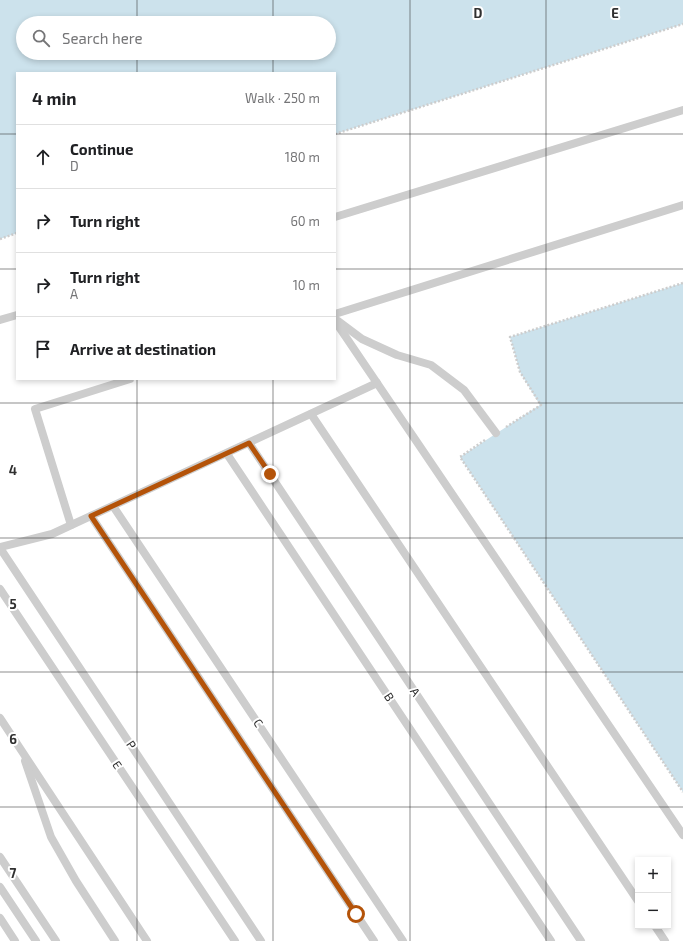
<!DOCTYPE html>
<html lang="en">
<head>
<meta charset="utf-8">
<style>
	body { margin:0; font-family:"Exo 2",sans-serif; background:#f6f6f6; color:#202124 }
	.controls { position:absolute; right:12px; bottom:12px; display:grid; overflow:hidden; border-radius:0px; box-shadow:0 2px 6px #0003 }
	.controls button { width:36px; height:36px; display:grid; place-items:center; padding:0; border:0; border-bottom:1px solid #e0e0e0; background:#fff; color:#202124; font:20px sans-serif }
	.stop { position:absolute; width:12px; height:12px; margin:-9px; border:3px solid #b45309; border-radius:50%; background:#fff }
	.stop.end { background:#b45309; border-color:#fff; box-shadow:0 1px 4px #0008 }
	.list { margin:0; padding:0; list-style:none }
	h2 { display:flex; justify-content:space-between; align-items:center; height:52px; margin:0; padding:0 16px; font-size:17px }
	h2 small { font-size:13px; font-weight:400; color:#757577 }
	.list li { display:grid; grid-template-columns:26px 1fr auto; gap:12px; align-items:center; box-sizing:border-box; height:64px; padding:0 16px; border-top:1px solid #e0e0e0 }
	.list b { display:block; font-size:15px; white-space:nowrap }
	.list p { margin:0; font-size:13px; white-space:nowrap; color:#757577 }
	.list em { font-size:13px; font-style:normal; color:#757577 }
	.icon { flex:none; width:22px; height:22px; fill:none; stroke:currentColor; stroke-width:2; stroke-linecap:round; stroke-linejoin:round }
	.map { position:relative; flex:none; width:683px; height:941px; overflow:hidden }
	.search { position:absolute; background:#fff; box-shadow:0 2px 6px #0003; left:16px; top:16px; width:320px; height:44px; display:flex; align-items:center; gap:10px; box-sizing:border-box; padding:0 14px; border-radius:22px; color:#757577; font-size:15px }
	.panel { position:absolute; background:#fff; box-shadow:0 2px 6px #0003; left:16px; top:72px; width:320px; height:308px; border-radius:0px }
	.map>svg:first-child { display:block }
	.water { fill:#cce2ec; fill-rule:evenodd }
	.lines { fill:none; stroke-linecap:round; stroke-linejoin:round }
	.path { stroke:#cdcdcd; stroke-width:2.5; stroke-dasharray:2 2; stroke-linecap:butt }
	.lane { stroke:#cdcdcd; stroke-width:8 }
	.route { stroke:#b45309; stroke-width:5 }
	.grid { fill:none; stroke:#303030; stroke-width:1; stroke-opacity:0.55 }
	.labels { text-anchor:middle; stroke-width:4; stroke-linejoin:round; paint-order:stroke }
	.street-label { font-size:12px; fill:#303030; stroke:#fff }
	.grid-label { font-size:13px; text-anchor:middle; font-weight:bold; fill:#303030; stroke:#fff; stroke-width:4; stroke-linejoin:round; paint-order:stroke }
</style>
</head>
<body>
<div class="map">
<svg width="683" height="941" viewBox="0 0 683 941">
	<rect width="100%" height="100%" fill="#fff"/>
	<g class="water">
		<path d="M0 0H683V24L335 134V73H17V233L0 239ZM23 23H329V53H23Z"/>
		<path d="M683 283V792L460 457 540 405 520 372 510 337Z"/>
	</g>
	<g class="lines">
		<g class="path">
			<path d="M335 134 683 24"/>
			<path d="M0 239 17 233"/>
			<path d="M506 427 541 405 520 372 510 337 683 283"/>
			<path d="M485 440 460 457 683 792"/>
		</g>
		<g class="lane">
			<path d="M335 217 683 110"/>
			<path d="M335 314 683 205"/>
			<path d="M0 320 17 315"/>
			<path d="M335 321 683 835"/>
			<path d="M338 321 362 339 397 355 431 365 464 390 496 433"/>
			<path d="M311 414 638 901"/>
			<path d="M249 443 581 941"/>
			<path d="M227 454 551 941"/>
			<path d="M113 506 403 941"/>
			<path d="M91 516 374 941"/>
			<path d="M71 525 35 409 130 379"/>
			<path d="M0 547 52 534 377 383"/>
			<path d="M0 548 261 941"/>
			<path d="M0 589 235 941"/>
			<path d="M0 718 147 941"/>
			<path d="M25 761 51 837 76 881 115 941"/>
			<path d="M0 857 56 941"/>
			<path d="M0 887 36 941"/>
			<path d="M0 918 15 941"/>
			<path d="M655 926 665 941"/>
		</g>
	</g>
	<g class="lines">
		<path class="route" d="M270 474 249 443 91 516 356 914"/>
	</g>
	<path class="grid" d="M137 0V23M273 0V23M410 0V941M546 0V941M137 53V73M273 53V73M0 134H17M335 134H683M0 269H17M335 269H683M137 379V941M273 379V941M0 403H683M0 538H683M0 672H683M0 807H683"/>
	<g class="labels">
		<g class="street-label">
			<text transform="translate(415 692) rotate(56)" y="4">A</text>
			<text transform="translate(389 697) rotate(56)" y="4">B</text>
			<text transform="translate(258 723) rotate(56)" y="4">C</text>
			<text transform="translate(131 745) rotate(56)" y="4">P</text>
			<text transform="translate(117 765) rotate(56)" y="4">E</text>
		</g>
	</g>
	<g class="grid-label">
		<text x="478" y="18">D</text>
		<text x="615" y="18">E</text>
		<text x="13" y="475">4</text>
		<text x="13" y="609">5</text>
		<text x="13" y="744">6</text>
		<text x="13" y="878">7</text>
	</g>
</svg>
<div class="controls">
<button>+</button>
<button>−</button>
</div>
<div class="stop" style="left:356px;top:914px"></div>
<div class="stop end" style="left:270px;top:474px"></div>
<div class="search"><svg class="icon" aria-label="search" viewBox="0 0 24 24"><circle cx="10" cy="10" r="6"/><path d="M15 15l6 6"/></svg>Search here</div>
<section class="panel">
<h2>4 min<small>Walk · 250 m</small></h2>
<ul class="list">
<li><svg class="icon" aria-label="ahead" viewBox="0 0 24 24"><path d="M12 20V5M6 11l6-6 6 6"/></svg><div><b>Continue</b><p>D</p></div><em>180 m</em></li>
<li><svg class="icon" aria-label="right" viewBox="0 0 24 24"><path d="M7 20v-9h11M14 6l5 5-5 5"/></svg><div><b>Turn right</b></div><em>60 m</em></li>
<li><svg class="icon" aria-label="right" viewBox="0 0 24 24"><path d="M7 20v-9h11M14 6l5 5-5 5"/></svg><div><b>Turn right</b><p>A</p></div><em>10 m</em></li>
<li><svg class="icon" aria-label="arrive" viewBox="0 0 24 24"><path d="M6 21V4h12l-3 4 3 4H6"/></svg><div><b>Arrive at destination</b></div></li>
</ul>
</section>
</div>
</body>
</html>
